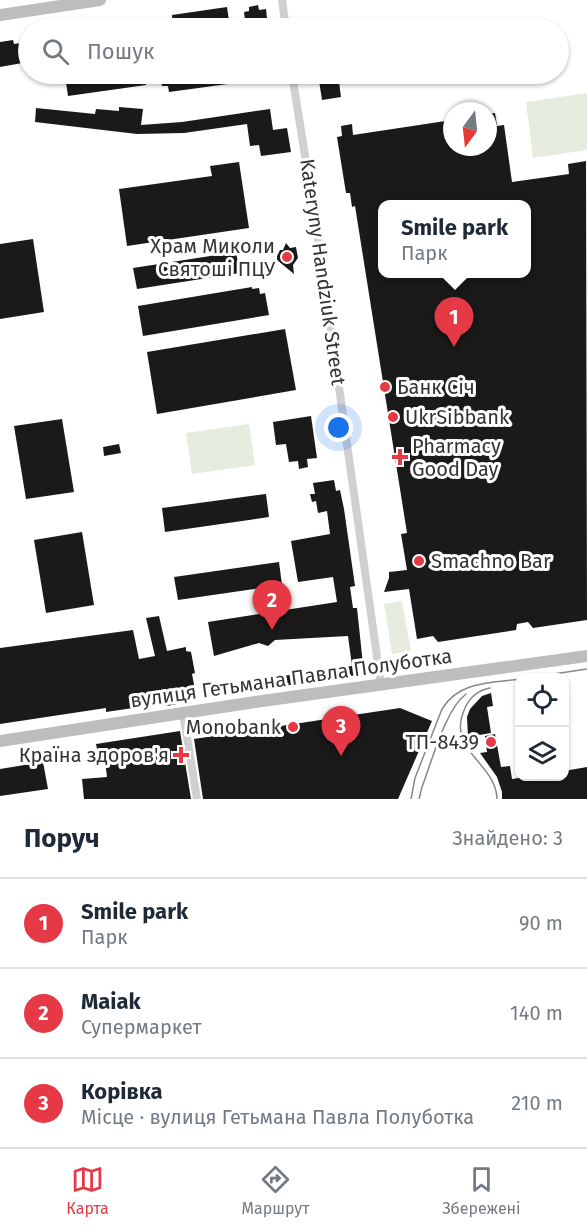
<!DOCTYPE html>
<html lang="uk">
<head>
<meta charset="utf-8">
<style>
	body { margin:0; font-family:"Fira Sans",sans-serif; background:#f2f2f3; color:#1f2937 }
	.controls { position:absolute; right:18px; bottom:18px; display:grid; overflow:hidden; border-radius:12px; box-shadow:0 2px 4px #0004 }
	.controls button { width:54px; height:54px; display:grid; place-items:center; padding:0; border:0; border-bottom:2px solid #e0e1e3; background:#fff; color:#1f2937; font:30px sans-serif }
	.compass { position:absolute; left:443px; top:102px; width:54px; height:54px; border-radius:50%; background:#fff; box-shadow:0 2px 4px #0004; rotate:195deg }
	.you { position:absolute; left:339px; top:428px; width:21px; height:21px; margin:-15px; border:4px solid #fff; border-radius:50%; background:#1a73e8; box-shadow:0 0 0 9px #1a73e833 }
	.badge { display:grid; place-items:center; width:39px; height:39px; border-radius:50%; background:#e63946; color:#fff; font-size:20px; font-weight:700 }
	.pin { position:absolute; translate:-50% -50px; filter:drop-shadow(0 2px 3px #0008) }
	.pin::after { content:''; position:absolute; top:32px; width:21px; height:18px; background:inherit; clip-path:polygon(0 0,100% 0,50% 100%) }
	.popup { position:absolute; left:378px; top:200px; width:153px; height:78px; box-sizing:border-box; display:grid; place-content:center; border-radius:12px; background:#fff; filter:drop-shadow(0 2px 4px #0005); font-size:20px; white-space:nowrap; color:#747a83 }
	.popup b { font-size:22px; color:#1f2937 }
	.popup::after { content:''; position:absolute; left:50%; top:100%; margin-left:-12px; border:12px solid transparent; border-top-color:#fff }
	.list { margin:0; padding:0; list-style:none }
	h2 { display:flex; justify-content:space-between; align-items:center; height:78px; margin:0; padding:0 24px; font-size:26px }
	h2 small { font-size:20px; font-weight:400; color:#747a83 }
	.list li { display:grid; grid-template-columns:39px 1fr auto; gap:18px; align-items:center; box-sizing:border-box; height:90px; padding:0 24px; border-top:2px solid #e0e1e3 }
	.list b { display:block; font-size:22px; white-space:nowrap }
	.list p { margin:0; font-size:20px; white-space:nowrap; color:#747a83 }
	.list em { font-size:20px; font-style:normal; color:#747a83 }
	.icon { flex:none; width:33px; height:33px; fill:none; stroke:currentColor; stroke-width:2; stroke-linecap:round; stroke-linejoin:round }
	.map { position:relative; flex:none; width:587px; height:799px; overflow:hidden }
	.search { position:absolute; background:#fff; box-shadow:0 2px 4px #0004; left:18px; right:18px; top:18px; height:66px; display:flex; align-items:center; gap:15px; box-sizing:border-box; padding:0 21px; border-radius:33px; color:#747a83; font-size:22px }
	.sheet { height:348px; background:#fff }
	nav { display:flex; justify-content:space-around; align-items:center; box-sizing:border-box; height:84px; border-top:2px solid #e0e1e3; background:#fff; font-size:16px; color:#747a83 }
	nav a { display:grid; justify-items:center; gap:3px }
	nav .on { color:#e63946 }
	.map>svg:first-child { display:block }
	.green { fill:#e6ecdf }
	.building { fill:#1a1a1a; fill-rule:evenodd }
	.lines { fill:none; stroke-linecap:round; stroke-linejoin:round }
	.street { stroke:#d0d0d0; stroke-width:8 }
	.secondary { stroke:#bdbdbd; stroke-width:12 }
	.tram { stroke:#888; stroke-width:1.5 }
	.poi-dot { fill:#e63946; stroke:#fff; stroke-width:2 }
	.labels { text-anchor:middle; stroke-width:6; stroke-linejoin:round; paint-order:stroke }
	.poi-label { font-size:20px; fill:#333; stroke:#fff; text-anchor:end }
	.street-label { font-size:20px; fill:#333; stroke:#fff }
</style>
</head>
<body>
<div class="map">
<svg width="587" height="799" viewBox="0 0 587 799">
	<rect width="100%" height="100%" fill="#fff"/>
	<g class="green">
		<path d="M587 93V150L533 158 526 102Z"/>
		<path d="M249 424 255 465 192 474 186 433Z"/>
		<path d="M402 601 411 651 392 654 384 604Z"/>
	</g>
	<g class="building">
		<path d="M258 5 259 10 266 9 268 28H246L244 12 249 11V7Z"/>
		<path d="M227 7 230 28H173L172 15Z"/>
		<path d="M13 40 14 44 28 42V62L0 67V42Z"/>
		<path d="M82 74H144L146 85 68 96 65 76Z"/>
		<path d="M166 74H234L235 83 169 92 168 86H162L160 77 167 76Z"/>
		<path d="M318 74H338L341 97 322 100Z"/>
		<path d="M119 107 143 109 141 125 182 122 270 109 273 130 287 128 291 152 261 156 259 145 250 146 247 124 184 133 137 134 35 122 36 108 95 114 96 109 119 111Z"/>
		<path d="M495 113 497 126 504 125 512 182 569 174 568 164 586 161 587 620 533 628 528 622 517 624 516 630 438 642 433 636 417 639 409 589 384 592 389 578V572L407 570 401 534 407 533 355 206 352 207 350 193H346L337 137 342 136 341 126 352 124 353 135 452 120V147H488V114ZM382 204H526V273H382Z"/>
		<path d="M239 162 249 228 127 246 119 189 212 176 210 166Z"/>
		<path d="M33 239 44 312 0 319V244Z"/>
		<path d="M286 243 290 248 296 247 298 258 293 265 294 274 277 260V256L280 250H283Z"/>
		<path d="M236 252 240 273 137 289 133 268Z"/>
		<path d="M252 287V289L259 288 260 294 265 293 269 315 143 336 138 306Z"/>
		<path d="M285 329 296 390 157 414 147 352Z"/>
		<path d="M311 416 317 458 307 459 308 467 299 469 298 461 289 462 286 444 276 445 273 422Z"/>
		<path d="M62 419 74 492 26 499 14 426Z"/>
		<path d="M119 444 121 453 104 456 103 447Z"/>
		<path d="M334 480 336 491 340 490 344 509 355 586 350 587 353 608H357L364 674 263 689 262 679 352 666 348 636 275 640 268 646 259 643 214 656 208 622 337 602 333 577 298 582 291 541 330 534 327 511 318 513 316 501 312 502 310 494H315L313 483Z"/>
		<path d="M266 494 269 517 165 532 162 508Z"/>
		<path d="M82 532 94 605 46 613 34 540Z"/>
		<path d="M279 562 282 585 178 600 174 577Z"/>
		<path d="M159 616 167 651 186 647V651L191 652 195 673 192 674 197 700 167 706V703L106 712V708L0 724V648L133 630 139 659 155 656 146 618Z"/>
		<path d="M491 693 493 706 487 707 491 733 468 737 467 717 470 709 482 696Z"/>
		<path d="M400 708 432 721 398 799H203L194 739Z"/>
		<path d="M180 731 191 799H84L82 779 107 777 104 753 98 754 96 744Z"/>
		<path d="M495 734 501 767 510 766 512 779 526 777H564V771L587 767V799H502V792L497 777 480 753 487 752 485 736Z"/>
		<path d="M43 762 48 789 0 796V769Z"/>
	</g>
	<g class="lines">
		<g class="street">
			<path d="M282 0 286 28"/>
			<path d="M292 74 317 231 381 685"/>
			<path d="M183 713 197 799"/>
		</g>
		<g class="secondary">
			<path d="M0 15 100 0"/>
			<path d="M0 741 255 702 587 656"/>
		</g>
		<g class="tram">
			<path d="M527 678 587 669"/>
			<path d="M490 688C479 690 470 697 465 708 445 751 496 762 497 799"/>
			<path d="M411 799 415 778 442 709C459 681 491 683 520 679"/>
			<path d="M419 799 422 787C432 761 445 710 466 694"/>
		</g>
	</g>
	<g class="poi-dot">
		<circle cx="287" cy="257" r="6"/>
		<circle cx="385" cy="387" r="6"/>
		<circle cx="393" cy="417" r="6"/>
		<path d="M397 448h6v6h6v6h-6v6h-6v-6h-6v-6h6z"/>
		<circle cx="419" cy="561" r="6"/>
		<circle cx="293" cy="727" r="6"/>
		<circle cx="491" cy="742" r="6"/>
		<path d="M178 746h6v6h6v6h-6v6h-6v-6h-6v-6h6z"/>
	</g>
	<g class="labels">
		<g class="poi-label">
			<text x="275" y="253">Храм Миколи<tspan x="275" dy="23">Святоші ПЦУ</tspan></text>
			<text x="397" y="394" text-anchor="start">Банк Січ</text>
			<text x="405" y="424" text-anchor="start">UkrSibbank</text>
			<text x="412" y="453" text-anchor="start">Pharmacy<tspan x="412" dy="23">Good Day</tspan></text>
			<text x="431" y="568" text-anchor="start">Smachno Bar</text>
			<text x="281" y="734">Monobank</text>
			<text x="479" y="749">ТП-8439</text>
			<text x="169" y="762">Країна здоров'я</text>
		</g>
		<g class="street-label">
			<text transform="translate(323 272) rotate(82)" y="7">Kateryny Handziuk Street</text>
			<text transform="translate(291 678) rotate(-8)" y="7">вулиця Гетьмана Павла Полуботка</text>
		</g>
	</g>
</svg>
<div class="controls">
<button><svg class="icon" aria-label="locate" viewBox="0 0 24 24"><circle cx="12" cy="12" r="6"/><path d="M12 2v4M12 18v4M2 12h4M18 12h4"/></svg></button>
<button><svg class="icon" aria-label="layers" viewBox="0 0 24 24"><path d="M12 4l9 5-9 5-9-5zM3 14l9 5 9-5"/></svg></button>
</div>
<svg class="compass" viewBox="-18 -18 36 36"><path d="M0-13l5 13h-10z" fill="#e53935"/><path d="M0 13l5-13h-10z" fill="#747a83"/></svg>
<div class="you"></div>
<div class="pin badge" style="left:454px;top:347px">1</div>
<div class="popup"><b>Smile park</b>Парк</div>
<div class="pin badge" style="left:272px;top:630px">2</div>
<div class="pin badge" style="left:341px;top:756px">3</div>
<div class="search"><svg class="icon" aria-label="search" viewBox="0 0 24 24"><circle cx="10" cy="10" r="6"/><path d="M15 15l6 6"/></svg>Пошук</div>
</div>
<section class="sheet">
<h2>Поруч<small>Знайдено: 3</small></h2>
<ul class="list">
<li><span class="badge">1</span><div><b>Smile park</b><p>Парк</p></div><em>90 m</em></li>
<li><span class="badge">2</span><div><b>Maiak</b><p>Супермаркет</p></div><em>140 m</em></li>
<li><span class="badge">3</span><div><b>Корівка</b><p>Місце · вулиця Гетьмана Павла Полуботка</p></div><em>210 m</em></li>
</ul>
</section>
<nav>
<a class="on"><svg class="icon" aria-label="map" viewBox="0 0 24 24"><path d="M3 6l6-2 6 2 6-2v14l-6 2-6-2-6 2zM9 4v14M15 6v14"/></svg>Карта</a>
<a><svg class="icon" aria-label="directions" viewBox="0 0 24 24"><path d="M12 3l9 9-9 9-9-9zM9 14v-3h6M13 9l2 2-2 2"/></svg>Маршрут</a>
<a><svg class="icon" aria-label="saved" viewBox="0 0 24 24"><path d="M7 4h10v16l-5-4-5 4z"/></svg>Збережені</a>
</nav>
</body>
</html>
